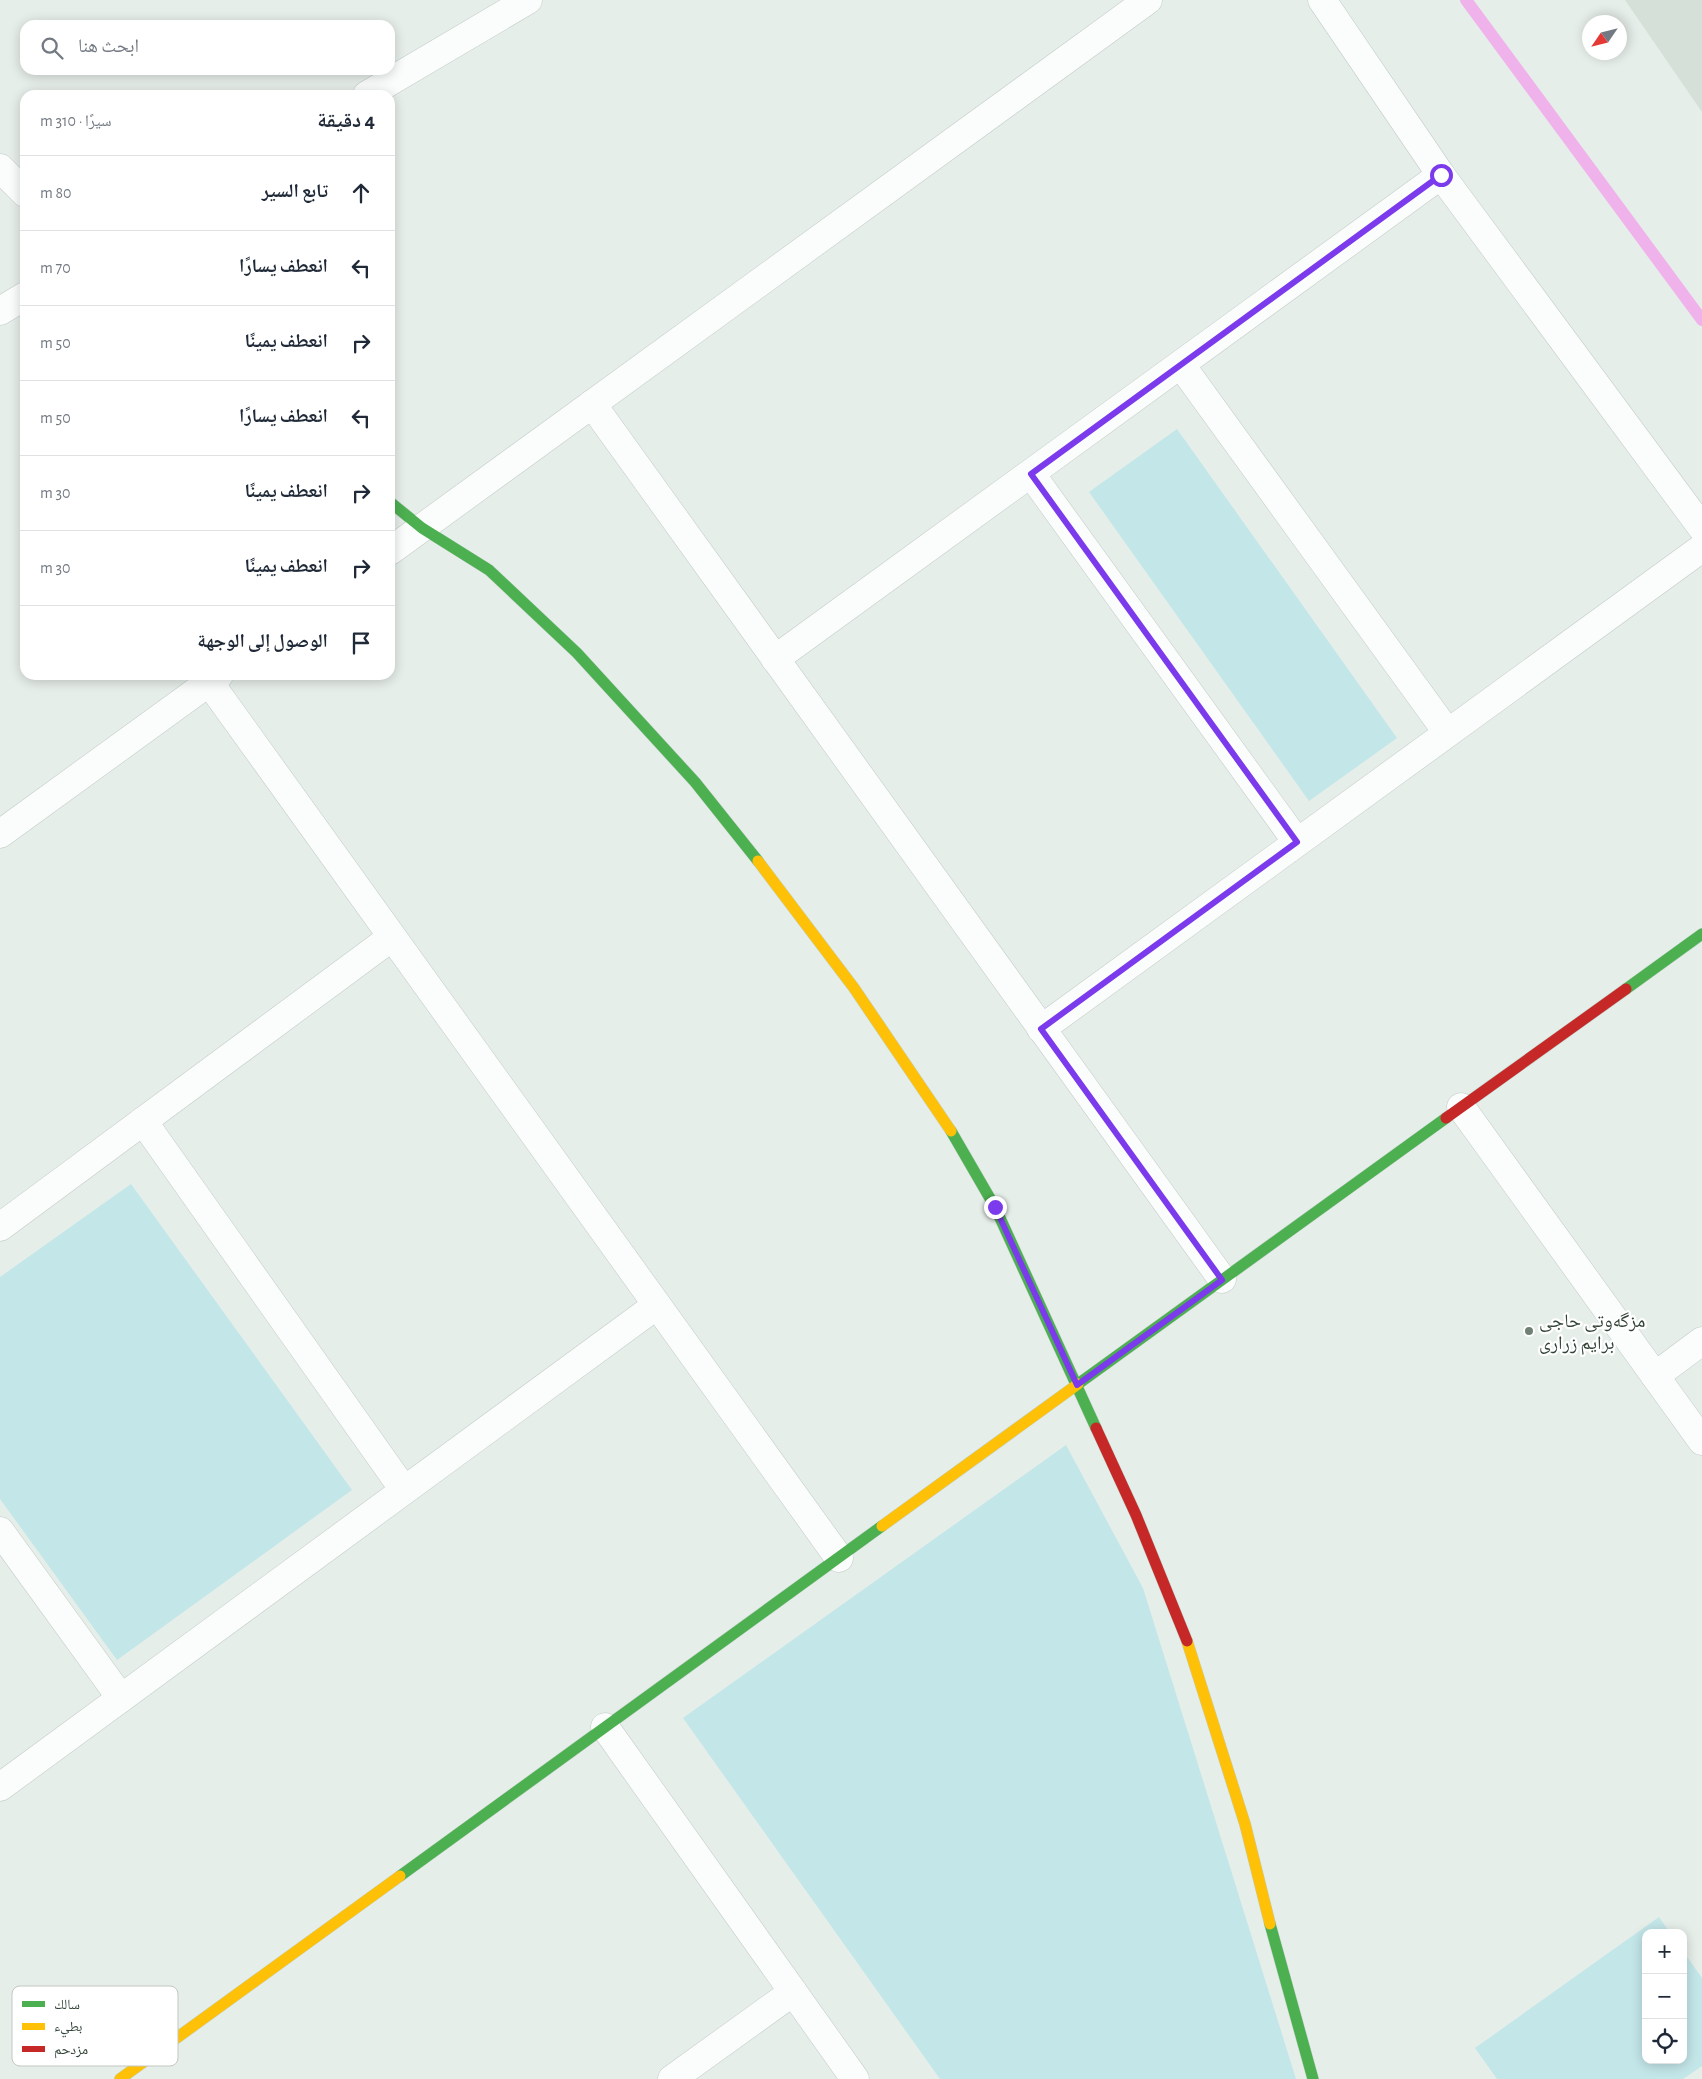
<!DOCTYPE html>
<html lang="ar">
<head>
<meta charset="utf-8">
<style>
	body { margin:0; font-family:"Alegreya Sans","Noto Naskh Arabic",sans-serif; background:#f2f2f3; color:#1f2937; direction:rtl }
	.controls { position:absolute; right:15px; bottom:15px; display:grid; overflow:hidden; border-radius:10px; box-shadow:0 2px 12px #0003 }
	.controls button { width:45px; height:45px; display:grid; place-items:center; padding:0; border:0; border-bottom:1px solid #e0e1e3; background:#fff; color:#1f2937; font:25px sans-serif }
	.compass { position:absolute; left:1582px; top:15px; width:45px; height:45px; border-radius:50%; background:#fff; box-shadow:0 2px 12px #0003; rotate:235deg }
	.stop { position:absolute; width:15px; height:15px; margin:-11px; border:4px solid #7c3aed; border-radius:50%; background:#fff }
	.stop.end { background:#7c3aed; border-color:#fff; box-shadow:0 1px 5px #0008 }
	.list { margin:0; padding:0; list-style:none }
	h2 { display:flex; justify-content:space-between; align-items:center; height:65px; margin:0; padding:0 20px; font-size:21px }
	h2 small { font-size:16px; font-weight:400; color:#747a83 }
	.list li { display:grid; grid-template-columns:32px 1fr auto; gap:15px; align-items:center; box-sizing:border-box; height:75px; padding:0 20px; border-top:1px solid #e0e1e3 }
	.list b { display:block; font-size:19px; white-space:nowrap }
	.list em { font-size:16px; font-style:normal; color:#747a83 }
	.icon { flex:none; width:28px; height:28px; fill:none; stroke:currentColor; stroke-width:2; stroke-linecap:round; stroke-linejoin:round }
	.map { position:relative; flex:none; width:1702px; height:2079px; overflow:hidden; direction:ltr }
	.search { position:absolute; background:#fff; box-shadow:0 2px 12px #0003; left:20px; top:20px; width:375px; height:55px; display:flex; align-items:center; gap:12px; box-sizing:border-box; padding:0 18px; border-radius:15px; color:#747a83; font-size:19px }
	.panel { position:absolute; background:#fff; box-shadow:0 2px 12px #0003; left:20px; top:90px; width:375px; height:590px; border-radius:15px; direction:rtl }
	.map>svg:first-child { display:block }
	.industrial { fill:#d5e0d8 }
	.green { fill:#c3e6e9 }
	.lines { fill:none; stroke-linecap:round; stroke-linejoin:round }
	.stream { stroke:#efb2ea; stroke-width:12 }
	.street-casing { stroke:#c3ccc7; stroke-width:29 }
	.fast-casing { stroke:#bfd0c6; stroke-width:12 }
	.slow-casing { stroke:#bfd0c6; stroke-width:12 }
	.jam-casing { stroke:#bfd0c6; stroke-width:12 }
	.street { stroke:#fbfcfc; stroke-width:28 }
	.fast { stroke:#4caf50; stroke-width:11 }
	.slow { stroke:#ffc107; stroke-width:11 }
	.jam { stroke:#c62828; stroke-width:11 }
	.route { stroke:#7c3aed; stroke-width:6 }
	.poi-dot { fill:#718075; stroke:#fff; stroke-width:2 }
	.labels { text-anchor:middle; stroke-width:4.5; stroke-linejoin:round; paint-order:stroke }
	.poi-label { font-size:19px; fill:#324437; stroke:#fff; text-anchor:start }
	.key { fill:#fff; stroke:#c2c7c3; stroke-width:1 }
	.key-label { font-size:14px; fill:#324437 }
</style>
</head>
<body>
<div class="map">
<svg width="1702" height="2079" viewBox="0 0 1702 2079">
	<rect width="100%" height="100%" fill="#e6eee9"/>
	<path class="industrial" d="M1625 0H1702V112Z"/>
	<g class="green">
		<path d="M1177 429 1397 738 1309 801 1089 492Z"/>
		<path d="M131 1184 352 1490 117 1660 0 1499V1277Z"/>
		<path d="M1066 1445 1143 1588 1296 2079H940L683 1718Z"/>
		<path d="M1659 1917 1670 1933H1646V2060H1683V1951L1702 1978V2066L1683 2079H1497L1475 2048Z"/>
	</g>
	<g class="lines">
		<path class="stream" d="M1466 0 1702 320"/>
		<g class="street-casing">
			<g id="street">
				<path d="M1322 0 1441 175 1702 528"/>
				<path d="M367 95 528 0"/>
				<path d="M0 168 25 193"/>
				<path d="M0 311 25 296"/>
				<path d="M1181 365 1447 732"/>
				<path d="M592 404 1222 1279"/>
				<path d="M1031 474 1297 842"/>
				<path d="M390 551 1148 0"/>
				<path d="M775 659 1441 175"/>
				<path d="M209 682 839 1558"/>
				<path d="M0 834 219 675"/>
				<path d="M1041 1029 1702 548"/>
				<path d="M1461 1107 1702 1441"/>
				<path d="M143 1121 404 1490"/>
				<path d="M0 1227 392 937"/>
				<path d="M1655 1376 1702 1341"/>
				<path d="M0 1531 121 1698"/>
				<path d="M605 1727 855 2079"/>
				<path d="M0 1787 657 1305"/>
				<path d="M672 2079 793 1992"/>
			</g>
		</g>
		<g class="fast-casing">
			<g id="fast">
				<path d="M390 502 422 528 489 570 577 653 695 782 758 861"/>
				<path d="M1626 989 1702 934"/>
				<path d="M951 1131 995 1207 1096 1428"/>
				<path d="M1078 1384 1446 1118"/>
				<path d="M400 1876 882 1526"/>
				<path d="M1270 1924 1313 2079"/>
			</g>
		</g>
		<g class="slow-casing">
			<g id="slow">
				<path d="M758 861 854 988 951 1131"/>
				<path d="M882 1526 1078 1384"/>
				<path d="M1187 1641 1245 1824 1270 1924"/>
				<path d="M120 2079 400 1876"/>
			</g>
		</g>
		<g class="jam-casing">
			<g id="jam">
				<path d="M1446 1118 1626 989"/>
				<path d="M1096 1428 1136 1515 1187 1641"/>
			</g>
		</g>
		<use href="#street" class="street"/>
		<use href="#fast" class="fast"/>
		<use href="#slow" class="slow"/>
		<use href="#jam" class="jam"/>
	</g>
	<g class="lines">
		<path class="route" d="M995 1207 1077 1385 1222 1280 1041 1029 1297 842 1031 474 1441 175"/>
	</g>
	<circle class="poi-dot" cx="1529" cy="1331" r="5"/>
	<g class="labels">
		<g class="poi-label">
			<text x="1539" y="1327">مزگەوتی حاجی<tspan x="1539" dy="22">برایم زراری</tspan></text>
		</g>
	</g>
	<rect x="12" y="1986" width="166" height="80" rx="8" class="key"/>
	<rect x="22" y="2001" width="23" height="6" fill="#4caf50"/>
	<rect x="22" y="2023" width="23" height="7" fill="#ffc107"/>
	<rect x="22" y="2046" width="23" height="6" fill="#c62828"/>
	<g class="key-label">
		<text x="54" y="2009">سالك</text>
		<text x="54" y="2031">بطيء</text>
		<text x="54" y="2054">مزدحم</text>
	</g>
</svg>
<div class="controls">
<button>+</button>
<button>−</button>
<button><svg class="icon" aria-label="locate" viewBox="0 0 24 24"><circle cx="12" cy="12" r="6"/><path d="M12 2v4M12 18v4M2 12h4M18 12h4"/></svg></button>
</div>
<svg class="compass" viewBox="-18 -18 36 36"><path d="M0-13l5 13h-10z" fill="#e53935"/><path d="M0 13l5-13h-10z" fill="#747a83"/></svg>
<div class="stop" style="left:1441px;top:175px"></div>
<div class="stop end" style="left:995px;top:1207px"></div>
<div class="search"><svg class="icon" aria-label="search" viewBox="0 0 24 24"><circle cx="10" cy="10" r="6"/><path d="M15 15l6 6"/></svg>ابحث هنا</div>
<section class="panel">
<h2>4 دقيقة<small>سيرًا · 310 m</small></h2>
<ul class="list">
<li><svg class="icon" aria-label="ahead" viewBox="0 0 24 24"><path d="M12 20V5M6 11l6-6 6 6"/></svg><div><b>تابع السير</b></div><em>80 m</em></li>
<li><svg class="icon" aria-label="left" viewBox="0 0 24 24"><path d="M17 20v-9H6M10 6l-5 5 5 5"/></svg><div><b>انعطف يسارًا</b></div><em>70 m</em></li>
<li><svg class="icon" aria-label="right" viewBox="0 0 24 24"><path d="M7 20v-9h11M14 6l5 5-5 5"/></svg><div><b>انعطف يمينًا</b></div><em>50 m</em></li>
<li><svg class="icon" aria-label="left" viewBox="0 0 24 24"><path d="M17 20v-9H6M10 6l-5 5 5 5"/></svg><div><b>انعطف يسارًا</b></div><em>50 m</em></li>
<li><svg class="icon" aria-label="right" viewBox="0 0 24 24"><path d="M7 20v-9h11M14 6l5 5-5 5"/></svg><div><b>انعطف يمينًا</b></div><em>30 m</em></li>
<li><svg class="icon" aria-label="right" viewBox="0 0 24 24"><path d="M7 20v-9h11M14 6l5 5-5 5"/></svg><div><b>انعطف يمينًا</b></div><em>30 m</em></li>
<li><svg class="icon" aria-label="arrive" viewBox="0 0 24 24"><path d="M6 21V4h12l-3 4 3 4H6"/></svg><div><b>الوصول إلى الوجهة</b></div></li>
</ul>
</section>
</div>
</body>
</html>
